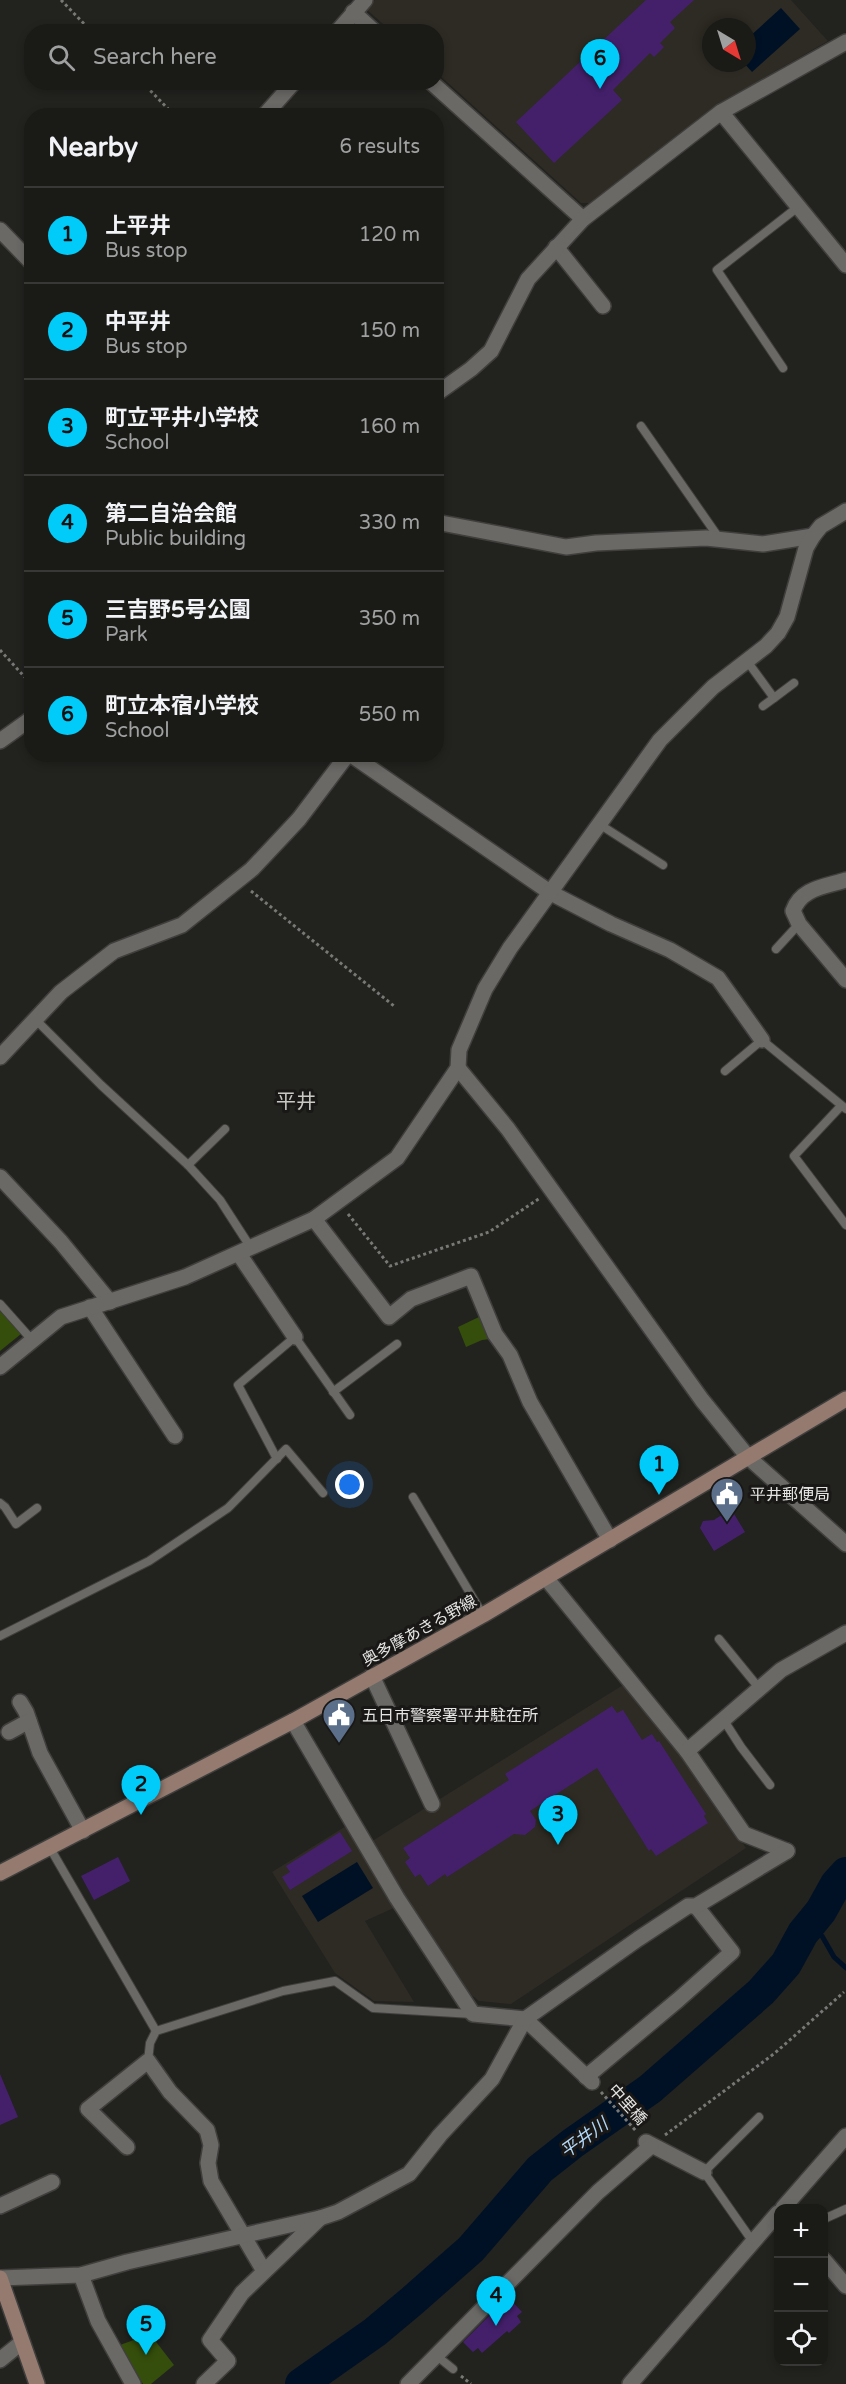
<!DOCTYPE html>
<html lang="en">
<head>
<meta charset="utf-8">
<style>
	body { margin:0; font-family:"Varela Round","Noto Sans JP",sans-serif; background:#272724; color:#f1f3f6 }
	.controls { position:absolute; right:18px; bottom:18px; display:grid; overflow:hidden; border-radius:12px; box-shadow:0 3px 9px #0003 }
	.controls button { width:54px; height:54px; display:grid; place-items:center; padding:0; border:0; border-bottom:2px solid #383836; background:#1a1a17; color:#f1f3f6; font:30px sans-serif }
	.compass { position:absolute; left:702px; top:18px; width:54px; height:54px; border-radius:50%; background:#1a1a17; box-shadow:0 3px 9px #0003; rotate:142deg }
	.you { position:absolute; left:350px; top:1485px; width:21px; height:21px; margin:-15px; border:4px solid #fff; border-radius:50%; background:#1a73e8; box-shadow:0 0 0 9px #1a73e833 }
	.badge { display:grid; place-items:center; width:39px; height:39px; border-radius:50%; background:#00cbf9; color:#111; font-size:20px; font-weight:700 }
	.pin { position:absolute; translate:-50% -50px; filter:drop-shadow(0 2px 3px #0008) }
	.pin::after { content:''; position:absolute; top:32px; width:21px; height:18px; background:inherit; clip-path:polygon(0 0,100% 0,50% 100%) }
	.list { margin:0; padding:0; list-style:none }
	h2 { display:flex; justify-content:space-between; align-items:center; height:78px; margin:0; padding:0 24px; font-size:26px }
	h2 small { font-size:20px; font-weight:400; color:#9fa1a1 }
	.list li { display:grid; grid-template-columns:39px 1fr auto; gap:18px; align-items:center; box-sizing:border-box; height:96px; padding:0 24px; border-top:2px solid #383836 }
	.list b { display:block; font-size:22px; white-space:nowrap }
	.list p { margin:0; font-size:20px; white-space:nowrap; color:#9fa1a1 }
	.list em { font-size:20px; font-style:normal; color:#9fa1a1 }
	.icon { flex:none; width:33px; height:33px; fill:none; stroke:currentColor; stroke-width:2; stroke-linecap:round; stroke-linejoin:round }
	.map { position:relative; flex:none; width:846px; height:2384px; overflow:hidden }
	.search { position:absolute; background:#1a1a17; box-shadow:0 3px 9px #0003; left:24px; top:24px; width:420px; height:66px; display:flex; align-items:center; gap:15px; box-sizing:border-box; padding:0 21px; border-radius:24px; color:#9fa1a1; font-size:22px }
	.panel { position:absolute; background:#1a1a17; box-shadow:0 3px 9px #0003; left:24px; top:108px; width:420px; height:654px; border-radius:24px }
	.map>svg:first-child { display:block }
	.built { fill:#2d2b23; fill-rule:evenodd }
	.green { fill:#354e0b }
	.water { fill:#001125 }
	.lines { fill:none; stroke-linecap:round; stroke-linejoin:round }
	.stream { stroke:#001125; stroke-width:5 }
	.river { stroke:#001125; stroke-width:32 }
	.building { fill:#44206b }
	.lane-casing { stroke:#403f3d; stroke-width:10 }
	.street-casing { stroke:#403f3d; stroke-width:18 }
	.secondary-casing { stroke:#403f3d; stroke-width:18 }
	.path { stroke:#787876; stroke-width:3; stroke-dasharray:3 3; stroke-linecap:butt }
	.lane { stroke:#6a6966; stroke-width:8 }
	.street { stroke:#6a6966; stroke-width:15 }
	.secondary { stroke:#947a6f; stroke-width:15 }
	.labels { text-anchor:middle; stroke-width:6; stroke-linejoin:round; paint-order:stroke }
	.poi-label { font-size:16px; fill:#e4e4e2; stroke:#191816; text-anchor:start }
	.street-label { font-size:16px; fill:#e4e4e2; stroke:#191816 }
	.water-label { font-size:18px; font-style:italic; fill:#b0d6f8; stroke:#191816 }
	.quarter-label { font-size:20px; fill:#c9c8c4; stroke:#191816 }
</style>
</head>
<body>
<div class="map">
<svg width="846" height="2384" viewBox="0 0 846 2384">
	<rect width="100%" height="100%" fill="#22221f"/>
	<g class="built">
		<path d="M375 0H791L828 41 718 104 592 203H581L437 73 436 32 391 31 366 9ZM711 27H747V63H711Z"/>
		<path d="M623 1685 672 1740 746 1848 511 2004 479 2001 469 1993 423 1929 369 1843Z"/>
		<path d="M346 1826 396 1907 365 1921 414 2002 374 2001 335 1973 272 1872Z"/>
	</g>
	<g class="green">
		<path d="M0 1310 21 1334 0 1351Z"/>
		<path d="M481 1316 490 1339 482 1340 466 1347 458 1327Z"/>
		<path d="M150 2334 174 2365 151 2384H143L120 2345Z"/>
	</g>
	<g class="water">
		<path d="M781 8 800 29 752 72 744 63H747V39Z"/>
		<path d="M357 1862 373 1888 318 1922 302 1896Z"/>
	</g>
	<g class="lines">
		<path class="stream" d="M803 1933 822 1936 834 1957 846 1968"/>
		<path class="river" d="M301 2384 375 2332 412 2301 471 2249 540 2169 573 2143 650 2089 761 1992 786 1964 803 1933 821 1911 836 1884 846 1873"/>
	</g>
	<g class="building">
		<path d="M646 0H694L670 22 675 28 660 43 664 47 654 57 650 53 613 90 622 100 554 163 516 122Z"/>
		<path d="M731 1509 745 1532 714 1551 700 1528 703 1521 714 1520Z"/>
		<path d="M612 1706 617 1713 623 1710 642 1740 652 1734 657 1742 659 1741 706 1814 704 1816 708 1823 656 1856 651 1849 649 1851 597 1768 530 1811 536 1820 535 1827 525 1835 514 1834 447 1877 445 1874 428 1886 420 1874 415 1877 405 1862 410 1858 403 1848 509 1780 505 1774Z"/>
		<path d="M340 1832 352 1851 290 1890 282 1877 290 1872 286 1866Z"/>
		<path d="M118 1857 130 1881 94 1900 81 1876Z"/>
		<path d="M0 2074 18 2117 0 2125Z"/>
		<path d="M508 2297 522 2312 517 2316 521 2322 509 2333 507 2331 482 2353 478 2348 473 2352 463 2342Z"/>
	</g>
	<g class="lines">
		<g class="lane-casing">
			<g id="lane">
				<path d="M783 368 717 270 798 207"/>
				<path d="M641 426 719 538"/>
				<path d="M747 661 774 698 794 683"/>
				<path d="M763 706 774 698"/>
				<path d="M599 824 663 865"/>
				<path d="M776 949 799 924"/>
				<path d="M36 1020 101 1085 188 1165 220 1200 251 1248"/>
				<path d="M725 1071 762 1040 846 1109"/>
				<path d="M841 1106 794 1156 846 1225"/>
				<path d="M188 1165 225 1129"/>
				<path d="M0 1304 32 1340"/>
				<path d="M333 1392 397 1344"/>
				<path d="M277 1459 238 1385 295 1337 350 1415"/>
				<path d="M413 1497 483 1615"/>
				<path d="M0 1503 5 1507 16 1524 37 1508"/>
				<path d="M0 1636 149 1561 228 1508 286 1449 323 1493"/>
				<path d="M719 1639 759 1688"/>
				<path d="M723 1719 741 1747 770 1785"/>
				<path d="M50 1848 156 2031"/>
				<path d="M148 2061 150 2043 156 2031 283 1991 335 1981 373 2008 472 2014"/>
				<path d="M824 2219 846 2209"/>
				<path d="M753 2242 704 2172 759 2117"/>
				<path d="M437 2356 453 2369"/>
			</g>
		</g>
		<g class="street-casing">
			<g id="street">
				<path d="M353 12 375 32"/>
				<path d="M337 32 365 0"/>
				<path d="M431 82 583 219"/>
				<path d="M721 112 846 265"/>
				<path d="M264 116 294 82"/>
				<path d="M0 230 32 263"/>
				<path d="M556 247 603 306"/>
				<path d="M436 394 471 369 491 351 528 279 583 219 721 112 846 42"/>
				<path d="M436 522 566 547 596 543 706 538 763 544 813 536"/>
				<path d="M0 741 32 718"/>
				<path d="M350 754 551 893 611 924 670 950 718 978 762 1040"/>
				<path d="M846 880C824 887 801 888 793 911L799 924 846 980"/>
				<path d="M0 1057 61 992 114 951 182 925 252 869 299 819 348 754"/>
				<path d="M458 1068 508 1129 702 1400 748 1457 846 1544"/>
				<path d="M0 1177 61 1242 110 1302"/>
				<path d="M314 1219 389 1317 411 1299 471 1276 495 1334 510 1355 530 1402 610 1540"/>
				<path d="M239 1254 295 1337"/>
				<path d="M90 1307 175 1436"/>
				<path d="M0 1367 61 1317 185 1277 314 1219 397 1158 458 1068 459 1050 485 989 510 948 660 740 713 687 766 646 778 633 787 617 806 548 813 536 821 526 846 511"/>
				<path d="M546 1578 687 1751 744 1834 787 1851"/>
				<path d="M372 1676 432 1804"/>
				<path d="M20 1702 26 1712 40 1753 83 1831"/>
				<path d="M293 1721 397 1898 473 2014 525 2019 592 2082"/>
				<path d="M9 1732 29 1721"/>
				<path d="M687 1751 781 1670 846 1633"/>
				<path d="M586 2077 678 2000 732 1952 696 1906"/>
				<path d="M646 2142 704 2172"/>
				<path d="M127 2147 88 2109 148 2061 170 2092 207 2130 211 2145 208 2163 211 2181 264 2271"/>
				<path d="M0 2206 52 2182"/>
				<path d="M783 2208 846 2136"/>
				<path d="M824 2260 846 2286"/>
				<path d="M81 2275 98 2321 133 2384"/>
				<path d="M0 2278 81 2275 127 2262 320 2218 338 2212 409 2174 440 2135 492 2079 525 2019 638 1939 688 1906H696L787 1851"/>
				<path d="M0 2360 21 2343"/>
				<path d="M204 2384 228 2361 210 2340 242 2293 320 2218"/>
				<path d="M408 2384 598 2192 651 2146"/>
				<path d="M630 2384 778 2213"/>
			</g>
		</g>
		<g class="secondary-casing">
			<g id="secondary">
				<path d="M0 1873 293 1721 483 1615 846 1399"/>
				<path d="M0 2278 37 2384"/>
			</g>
		</g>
		<g class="path">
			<path d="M61 0 92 32"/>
			<path d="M142 82 175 116"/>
			<path d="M0 650 32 685"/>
			<path d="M251 891 394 1006"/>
			<path d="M348 1214 390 1266 489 1232 540 1198"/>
			<path d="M601 2092 637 2132"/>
			<path d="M665 2135 775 2053 844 1992"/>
			<path d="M461 2376 471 2384"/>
		</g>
		<use href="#lane" class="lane"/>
		<use href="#street" class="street"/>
		<use href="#secondary" class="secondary"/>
	</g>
	<defs>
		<g id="civic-pin" transform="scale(1.725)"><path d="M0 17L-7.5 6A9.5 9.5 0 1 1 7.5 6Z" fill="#5c6f8a" stroke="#191816"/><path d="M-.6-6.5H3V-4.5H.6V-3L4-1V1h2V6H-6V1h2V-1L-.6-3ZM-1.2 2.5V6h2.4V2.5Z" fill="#fff"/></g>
	</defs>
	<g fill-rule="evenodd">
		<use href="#civic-pin" x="727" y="1494"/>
		<use href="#civic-pin" x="339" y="1715"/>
	</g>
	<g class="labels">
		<g class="poi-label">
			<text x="750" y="1500">平井郵便局</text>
			<text x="362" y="1721">五日市警察署平井駐在所</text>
		</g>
		<g class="street-label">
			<text transform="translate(419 1630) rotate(-29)" y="6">奥多摩あきる野線</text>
			<text transform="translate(628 2104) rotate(48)" y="6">中里橋</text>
		</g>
		<g class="water-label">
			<text transform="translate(584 2138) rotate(-36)" y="6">平井川</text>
		</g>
		<g class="quarter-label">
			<text x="296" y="1108">平井</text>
		</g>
	</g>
</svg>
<div class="controls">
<button>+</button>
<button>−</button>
<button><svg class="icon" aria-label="locate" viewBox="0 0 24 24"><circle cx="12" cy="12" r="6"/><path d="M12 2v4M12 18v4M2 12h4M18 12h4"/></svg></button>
</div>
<svg class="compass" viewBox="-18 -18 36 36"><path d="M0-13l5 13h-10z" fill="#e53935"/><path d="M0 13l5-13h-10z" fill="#9fa1a1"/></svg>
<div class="you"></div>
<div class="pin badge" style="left:659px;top:1495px">1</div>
<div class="pin badge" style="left:141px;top:1815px">2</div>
<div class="pin badge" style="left:558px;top:1845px">3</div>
<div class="pin badge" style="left:496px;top:2326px">4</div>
<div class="pin badge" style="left:146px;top:2355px">5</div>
<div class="pin badge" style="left:600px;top:89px">6</div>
<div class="search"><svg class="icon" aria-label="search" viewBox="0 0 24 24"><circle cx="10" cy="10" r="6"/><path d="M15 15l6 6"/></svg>Search here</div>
<section class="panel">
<h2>Nearby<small>6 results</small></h2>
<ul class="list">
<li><span class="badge">1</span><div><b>上平井</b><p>Bus stop</p></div><em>120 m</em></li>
<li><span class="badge">2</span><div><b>中平井</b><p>Bus stop</p></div><em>150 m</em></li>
<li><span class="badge">3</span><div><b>町立平井小学校</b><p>School</p></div><em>160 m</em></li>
<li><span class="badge">4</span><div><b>第二自治会館</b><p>Public building</p></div><em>330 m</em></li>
<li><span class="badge">5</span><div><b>三吉野5号公園</b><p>Park</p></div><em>350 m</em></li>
<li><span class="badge">6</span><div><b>町立本宿小学校</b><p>School</p></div><em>550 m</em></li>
</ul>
</section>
</div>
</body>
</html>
